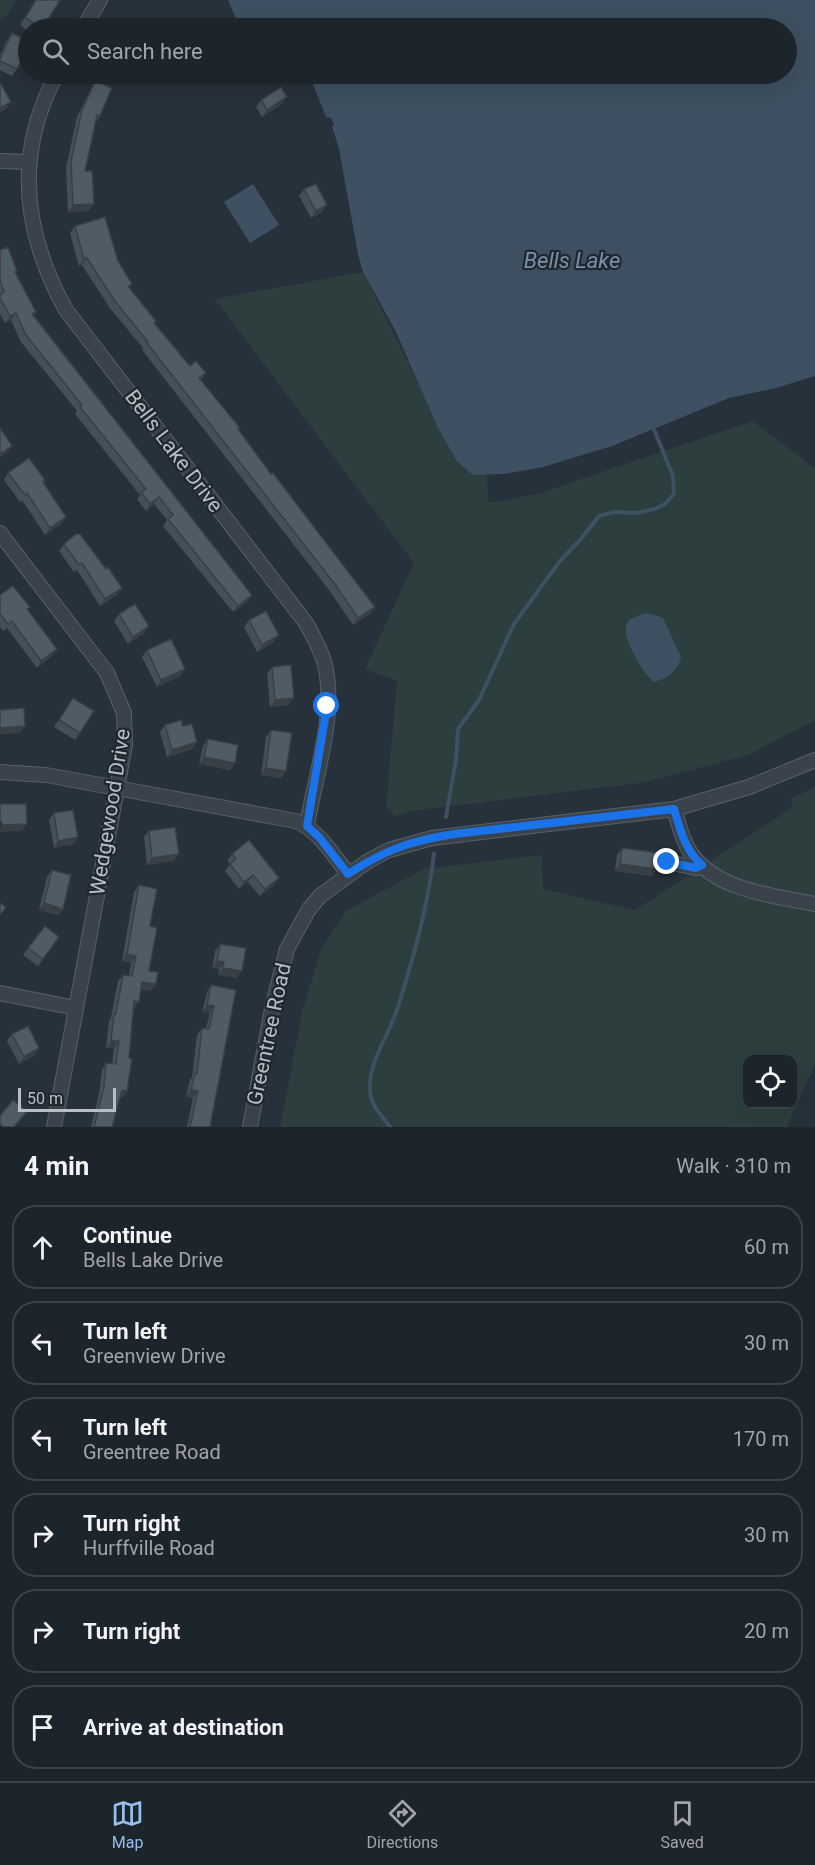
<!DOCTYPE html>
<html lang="en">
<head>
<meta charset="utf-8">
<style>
	body { margin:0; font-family:Roboto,sans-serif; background:#2a3138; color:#f1f3f6 }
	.controls { position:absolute; right:18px; bottom:18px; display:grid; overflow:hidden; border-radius:12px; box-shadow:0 6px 24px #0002 }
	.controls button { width:54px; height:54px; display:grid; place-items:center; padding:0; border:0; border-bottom:2px solid #3b4248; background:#1d252c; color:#f1f3f6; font:30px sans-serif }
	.scale { position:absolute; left:18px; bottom:15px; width:98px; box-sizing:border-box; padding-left:6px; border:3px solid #b6bec6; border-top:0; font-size:16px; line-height:21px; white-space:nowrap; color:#b6bec6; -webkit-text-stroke:4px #1f2830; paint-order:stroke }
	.stop { position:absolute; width:18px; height:18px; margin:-14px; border:4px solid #1a73e8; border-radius:50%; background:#fff }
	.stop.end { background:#1a73e8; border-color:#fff; box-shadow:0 2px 6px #0008 }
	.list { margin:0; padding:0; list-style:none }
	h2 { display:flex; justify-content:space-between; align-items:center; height:78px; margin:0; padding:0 24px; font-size:26px }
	h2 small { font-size:20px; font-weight:400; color:#a0a5a9 }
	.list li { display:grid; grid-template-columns:39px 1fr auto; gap:18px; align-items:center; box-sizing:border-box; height:84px; margin:0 12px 12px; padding:0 12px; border:2px solid #3b4248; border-radius:24px }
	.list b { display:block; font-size:22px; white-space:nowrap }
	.list p { margin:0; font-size:20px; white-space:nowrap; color:#a0a5a9 }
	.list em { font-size:20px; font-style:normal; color:#a0a5a9 }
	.icon { flex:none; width:33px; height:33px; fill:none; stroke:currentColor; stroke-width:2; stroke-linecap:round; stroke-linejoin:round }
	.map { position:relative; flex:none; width:815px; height:1127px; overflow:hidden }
	.search { position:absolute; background:#1d252c; box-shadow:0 6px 24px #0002; left:18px; right:18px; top:18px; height:66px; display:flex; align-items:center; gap:15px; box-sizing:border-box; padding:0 21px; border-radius:33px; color:#a0a5a9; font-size:22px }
	.sheet { height:654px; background:#1d252c }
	nav { display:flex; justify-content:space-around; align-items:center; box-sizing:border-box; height:84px; border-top:2px solid #3b4248; background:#1d252c; font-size:16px; color:#a0a5a9 }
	nav a { display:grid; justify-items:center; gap:3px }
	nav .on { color:#96bfeb }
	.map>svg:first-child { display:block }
	.green { fill:#2c3f3e; fill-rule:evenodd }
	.water { fill:#3e5061 }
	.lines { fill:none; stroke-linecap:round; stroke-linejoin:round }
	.stream { stroke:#3e5061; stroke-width:4 }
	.minor-casing { stroke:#586169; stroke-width:16 }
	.minor { stroke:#3a434b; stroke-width:14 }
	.wall { fill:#454f57 }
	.shaded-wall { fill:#384047 }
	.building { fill:#505c65; stroke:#384047; stroke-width:1.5 }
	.route { stroke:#1a73e8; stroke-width:8 }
	.labels { text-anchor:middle; stroke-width:4.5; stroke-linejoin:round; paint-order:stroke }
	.street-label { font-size:21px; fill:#b6bec6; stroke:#1f2830 }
	.water-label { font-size:22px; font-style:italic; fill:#7a91a6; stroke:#1f2830 }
</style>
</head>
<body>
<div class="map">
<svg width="815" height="1127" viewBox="0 0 815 1127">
	<rect width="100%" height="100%" fill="#27313b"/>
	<g class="green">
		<path d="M0 0H16L7 15 0 20Z"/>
		<path d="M363 272 457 461 487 474 488 503 537 494 753 421 815 469V720L748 755 640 783 410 811 396 816 386 807 397 681 365 669 414 563 215 299Z"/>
		<path d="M815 787V1064L787 1127H280L303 1009 321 949 346 911 423 869 542 855 543 889 635 910 792 808 791 799ZM748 1060H792V1104H748Z"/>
	</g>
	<g class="water">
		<path d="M228 0H815V376L776 388 729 398 612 446 543 467 504 474 474 475 469 472 457 461 438 428 395 330 363 272 358 254 339 149 332 126 334 124 331 118 326 117 309 74H786V28H249L235 17Z"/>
		<path d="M253 184 279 225 250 243 224 202Z"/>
		<path d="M648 613 663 618 681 657C678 671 668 678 654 682 644 675 620 636 627 623 630 617 641 615 648 613Z"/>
	</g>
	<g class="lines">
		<g class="stream">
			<path d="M446 817 456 760 458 729 479 700 514 624 560 561 581 539 599 516 614 512 635 513 655 509 665 504 674 494 673 476 653 427"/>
			<path d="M390 1127C382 1116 371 1105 370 1092 368 1062 388 1037 397 1010 413 959 428 907 434 854"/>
		</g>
		<g class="minor-casing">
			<g id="minor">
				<path d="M83 28 100 0"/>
				<path d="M57 74C14 153 23 233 66 310L306 623C313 636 320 648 324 661 338 712 315 775 307 826"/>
				<path d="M0 161 28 162"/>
				<path d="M0 533 107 673 124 713 125 745 54 1127"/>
				<path d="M0 772 46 775 296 821C319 831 333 854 348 874"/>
				<path d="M674 809C679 825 683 843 693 856 719 891 775 896 815 904"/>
				<path d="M667 862 697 868 702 865"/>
				<path d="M0 993 76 1008"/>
				<path d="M250 1127 272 1009 287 949 309 909 320 896 368 861 389 850 432 838 674 809 749 787 815 760"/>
			</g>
		</g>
		<use href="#minor" class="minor"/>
	</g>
	<g class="wall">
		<path d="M35 0H60L43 28H28V31L20 25Z"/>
		<path d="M12 33 17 69 12 76 0 70V55L7 40Z"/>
		<path d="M95 81 100 116 96 122 85 171 89 211 68 212 66 168 77 117 91 88Z"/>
		<path d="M261 100 282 104 262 117 256 107Z"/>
		<path d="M304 189 322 212 311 218 299 196Z"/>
		<path d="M75 226 118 261 132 284 129 288 154 323 190 366 206 373 201 380 271 474 375 607 370 614 353 625 329 590 142 350 143 348 109 307 82 265 79 266 70 233Z"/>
		<path d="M0 250 17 271 15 273 36 312 34 315 252 595 247 602 233 612 163 526 167 520 154 504 146 511 137 499 140 495 75 414 77 411 21 342 11 320 5 323 0 314Z"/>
		<path d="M8 473 43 482 66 517 61 524 45 535 22 500 20 502 4 480Z"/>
		<path d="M64 544 106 569 122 588 117 595 100 606 77 570 74 572 59 551Z"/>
		<path d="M0 595 28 610 52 656 37 668 7 628 3 631 0 627Z"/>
		<path d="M119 614 149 626 144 633 128 644 114 621Z"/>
		<path d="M249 620 274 642 257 652 244 627Z"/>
		<path d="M147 650 185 669 180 676 157 687 142 657Z"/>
		<path d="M272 667 289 705 270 707 267 674Z"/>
		<path d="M73 698 80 733 75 740 54 727Z"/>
		<path d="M165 725 192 749 167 757 160 732Z"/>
		<path d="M271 730 286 771 281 778 261 775 266 737Z"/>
		<path d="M208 739 235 763 230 770 199 764 203 746Z"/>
		<path d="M54 813 78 837 73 844 54 848 49 820Z"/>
		<path d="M149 831 174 861 147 865 144 837Z"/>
		<path d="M622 848 652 876 615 871 617 855Z"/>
		<path d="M232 854 274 885 260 896 248 882 239 889 225 871 230 864 227 861Z"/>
		<path d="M52 870 63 909 58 915 39 910 47 877Z"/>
		<path d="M139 885 150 926 149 971 151 991 141 989 133 1009 127 1091 122 1098H120L112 1127H91L99 1094 102 1070 106 1063 112 1064 114 1048H106L109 1021 111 1017 118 981 123 975 129 976 131 963 122 961 134 892Z"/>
		<path d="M45 926 59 937 38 966 23 955Z"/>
		<path d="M220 944 237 978 218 975 219 969 212 968 215 951Z"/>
		<path d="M211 985 236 990 210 1127H187L193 1098 186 1097 190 1080 192 1077 197 1035 202 1028H206L210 1013 202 1012 207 992Z"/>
		<path d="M12 1034 35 1055 19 1064 7 1041Z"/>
	</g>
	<g class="shaded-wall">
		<path d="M287 97 282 104 262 117 267 110Z"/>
		<path d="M11 102 6 109 0 112V108Z"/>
		<path d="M94 204 89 211 68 212 73 205Z"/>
		<path d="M327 205 322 212 311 218 316 211Z"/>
		<path d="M87 258 82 265 79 266 84 259Z"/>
		<path d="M16 313 11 320 5 323 10 316Z"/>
		<path d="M12 446 7 453 0 457V454Z"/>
		<path d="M159 497 154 504 146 511 150 504Z"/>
		<path d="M66 517 61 524 45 535 50 528Z"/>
		<path d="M122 588 117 595 100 606 105 599Z"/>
		<path d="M252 595 247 602 233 612 238 606Z"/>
		<path d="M375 607 370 614 353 625 358 618Z"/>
		<path d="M149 626 144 633 128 644 133 637Z"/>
		<path d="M279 635 274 642 257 652 262 645Z"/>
		<path d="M57 649 52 656 37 668 41 661Z"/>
		<path d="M185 669 180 676 157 687 161 680Z"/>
		<path d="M294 698 289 705 270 707 275 700Z"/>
		<path d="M25 726 20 733 0 734V728Z"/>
		<path d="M197 742 192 749 167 757 172 750Z"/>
		<path d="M204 757 235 763 230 770 199 764Z"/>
		<path d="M266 768 286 771 281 778 261 775Z"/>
		<path d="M27 824 22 831 0 832V828L2 825Z"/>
		<path d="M78 837 73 844 54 848 58 841Z"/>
		<path d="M179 854 174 861 147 865 152 858Z"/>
		<path d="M620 864 657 869 652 876 615 871Z"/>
		<path d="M253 875 248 882 239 889 244 882Z"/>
		<path d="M279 878 274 885 260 896 265 889Z"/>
		<path d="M44 903 63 909 58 915 39 910Z"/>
		<path d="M127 954 136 956 131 963 122 961Z"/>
		<path d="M217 961 224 962 219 969 212 968Z"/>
		<path d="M223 968 242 971 237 978 218 975Z"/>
		<path d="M142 982 156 984 151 991 137 989Z"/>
		<path d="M134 1001 139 1002 134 1009 129 1008Z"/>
		<path d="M207 1005 214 1006 210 1013 202 1012Z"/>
		<path d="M111 1041H119L114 1048H106Z"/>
		<path d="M39 1048 35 1055 19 1064 24 1057Z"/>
		<path d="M122 1090 127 1091 122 1098 117 1097Z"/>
		<path d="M191 1090 198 1091 193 1098 186 1097Z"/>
	</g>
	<g class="building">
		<path d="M36 0H60L43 28 25 18Z"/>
		<path d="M12 33 28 41V45L17 69 0 61V59Z"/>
		<path d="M95 81 112 88 100 116 97 115 85 171H92L94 204 73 205 71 161 82 110Z"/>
		<path d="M1 84 11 102 0 108V85Z"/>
		<path d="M281 87 287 97 267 110 261 100Z"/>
		<path d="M316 184 327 205 316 211 304 189Z"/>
		<path d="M105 217 118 261 132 284 128 286 156 321 154 323 190 366 196 361 206 373 199 378 240 428 238 429 271 474 273 473 375 607 358 618 334 583 147 343 148 342 114 300 87 258 84 259 75 226Z"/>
		<path d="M8 247 17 271 15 272 36 312 32 314 252 595 238 606 168 519 173 515 159 497 150 504 141 492 146 489 80 407 82 405 26 335 16 313 10 316 0 298V294L4 292 0 280V250Z"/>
		<path d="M0 428 12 446 0 454Z"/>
		<path d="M29 458 45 480 43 482 66 517 50 528 27 493 25 495 8 473Z"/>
		<path d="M76 534H80L106 569 108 567 122 588 105 599 82 563 79 565 64 544Z"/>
		<path d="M13 586 30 607 27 609 57 649 41 661 12 621 8 624 0 614V595Z"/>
		<path d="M135 604 149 626 133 637 119 614Z"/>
		<path d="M266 611 279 635 262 645 249 620Z"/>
		<path d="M171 639 185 669 161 680 147 650Z"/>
		<path d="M291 665 294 698 275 700 272 667Z"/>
		<path d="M73 698 94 711 80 733 59 720Z"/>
		<path d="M24 708 25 726 0 728V710Z"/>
		<path d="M181 720 183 726 192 724 197 742 172 750 165 725Z"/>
		<path d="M271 730 292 733 286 771 266 768Z"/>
		<path d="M208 739 238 745 235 763 204 757Z"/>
		<path d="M0 804H26L27 824 2 825V822H0Z"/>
		<path d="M73 810 78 837 58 841 54 813Z"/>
		<path d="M175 827 179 854 152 858 149 831Z"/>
		<path d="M249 840 279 878 265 889 253 875 244 882 230 864 236 859 232 854Z"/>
		<path d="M622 848 659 853 657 869 620 864Z"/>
		<path d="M52 870 71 875 63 909 44 903Z"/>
		<path d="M139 885 157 889 150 926 157 928 149 971 158 972 156 984 142 982 139 1002 134 1001 129 1058 132 1059 127 1091 122 1090 112 1127H94L104 1087 106 1063 116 1064 119 1041H111L114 1014H116L123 975 132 976 136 956 127 954Z"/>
		<path d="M0 903 6 907 0 915Z"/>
		<path d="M45 926 59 937 43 959 28 948Z"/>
		<path d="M220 944 246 948 242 971 223 968 224 962 217 961Z"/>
		<path d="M211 985 236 990 210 1127H190L198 1091 191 1090 195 1073 197 1074 202 1028 209 1029 214 1006 207 1005Z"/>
		<path d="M28 1026 39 1048 24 1057 12 1034Z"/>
		<path d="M13 1100 27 1111 14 1127H4L0 1124V1116Z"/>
	</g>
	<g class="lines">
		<path class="route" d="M327 706 307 826 319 837 348 874C385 850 410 841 454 834L674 809C680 829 685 851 702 865L696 868 667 862"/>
	</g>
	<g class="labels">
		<g class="street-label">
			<text transform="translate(174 451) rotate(53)" y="7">Bells Lake Drive</text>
			<text transform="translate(110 812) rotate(-81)" y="7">Wedgewood Drive</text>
			<text transform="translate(269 1034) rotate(-78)" y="7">Greentree Road</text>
		</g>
		<g class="water-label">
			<text x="572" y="268">Bells Lake</text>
		</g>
	</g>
</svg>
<div class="controls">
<button><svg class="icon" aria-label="locate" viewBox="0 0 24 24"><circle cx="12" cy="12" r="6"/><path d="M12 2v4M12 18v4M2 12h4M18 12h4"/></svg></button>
</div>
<div class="scale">50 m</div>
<div class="stop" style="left:327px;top:706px"></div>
<div class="stop end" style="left:667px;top:862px"></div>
<div class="search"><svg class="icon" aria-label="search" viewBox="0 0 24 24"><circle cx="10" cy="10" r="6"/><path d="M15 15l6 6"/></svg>Search here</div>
</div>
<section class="sheet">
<h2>4 min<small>Walk · 310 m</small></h2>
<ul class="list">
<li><svg class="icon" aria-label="ahead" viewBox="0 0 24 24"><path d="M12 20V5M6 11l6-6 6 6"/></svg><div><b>Continue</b><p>Bells Lake Drive</p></div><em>60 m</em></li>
<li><svg class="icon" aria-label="left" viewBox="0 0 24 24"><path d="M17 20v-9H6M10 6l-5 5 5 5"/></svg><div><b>Turn left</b><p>Greenview Drive</p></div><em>30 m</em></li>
<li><svg class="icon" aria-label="left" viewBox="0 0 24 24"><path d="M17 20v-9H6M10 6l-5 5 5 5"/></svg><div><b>Turn left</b><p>Greentree Road</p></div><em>170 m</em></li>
<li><svg class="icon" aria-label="right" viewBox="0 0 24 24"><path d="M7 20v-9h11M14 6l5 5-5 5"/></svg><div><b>Turn right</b><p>Hurffville Road</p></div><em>30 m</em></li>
<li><svg class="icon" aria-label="right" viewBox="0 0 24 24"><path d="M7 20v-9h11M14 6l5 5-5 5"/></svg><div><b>Turn right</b></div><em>20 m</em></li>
<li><svg class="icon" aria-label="arrive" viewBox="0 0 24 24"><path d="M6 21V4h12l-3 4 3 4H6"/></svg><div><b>Arrive at destination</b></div></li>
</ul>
</section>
<nav>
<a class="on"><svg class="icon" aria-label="map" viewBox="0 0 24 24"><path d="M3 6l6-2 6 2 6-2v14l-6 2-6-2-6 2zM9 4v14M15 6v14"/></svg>Map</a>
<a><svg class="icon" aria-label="directions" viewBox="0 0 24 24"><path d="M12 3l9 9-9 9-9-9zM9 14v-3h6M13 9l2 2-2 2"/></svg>Directions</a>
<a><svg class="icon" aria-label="saved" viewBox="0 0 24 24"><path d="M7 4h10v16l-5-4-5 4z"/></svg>Saved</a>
</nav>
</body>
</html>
